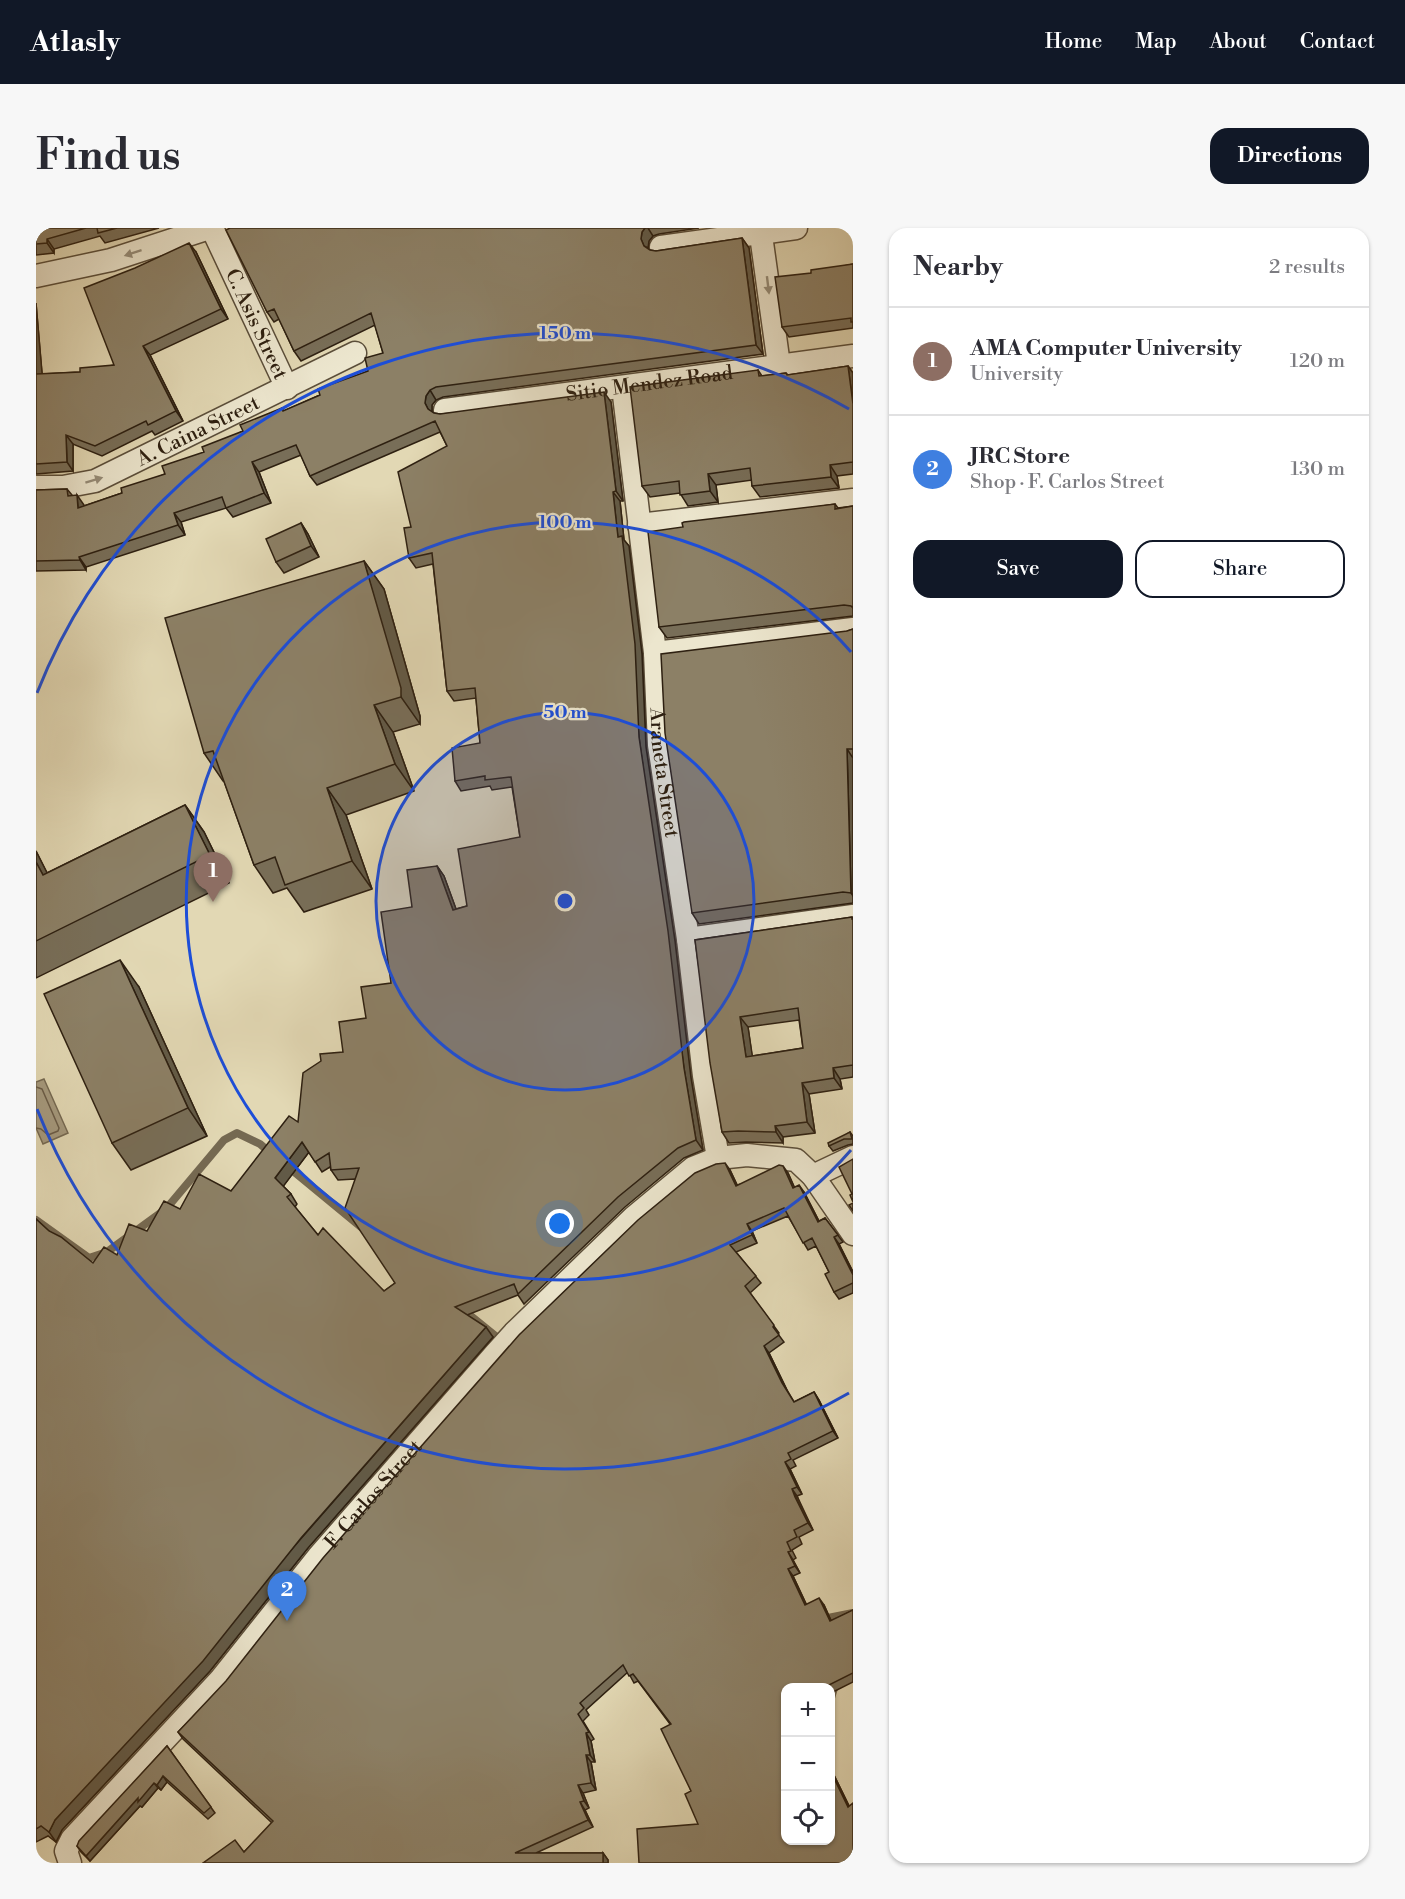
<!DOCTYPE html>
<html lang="en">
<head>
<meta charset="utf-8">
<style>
	body { margin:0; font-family:"Libre Bodoni",serif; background:#f7f7f7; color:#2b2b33 }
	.controls { position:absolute; right:18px; bottom:18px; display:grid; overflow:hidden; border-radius:12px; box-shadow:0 2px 4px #0004 }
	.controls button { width:54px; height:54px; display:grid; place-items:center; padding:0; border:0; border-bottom:2px solid #e1e1e2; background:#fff; color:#2b2b33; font:30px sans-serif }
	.you { position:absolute; left:524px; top:996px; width:21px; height:21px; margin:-15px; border:4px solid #fff; border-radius:50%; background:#1a73e8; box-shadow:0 0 0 9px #1a73e833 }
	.badge { display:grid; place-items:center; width:39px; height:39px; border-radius:50%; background:#111827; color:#fff; font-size:20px; font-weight:700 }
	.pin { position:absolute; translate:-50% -50px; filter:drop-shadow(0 2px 3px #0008) }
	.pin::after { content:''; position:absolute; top:32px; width:21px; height:18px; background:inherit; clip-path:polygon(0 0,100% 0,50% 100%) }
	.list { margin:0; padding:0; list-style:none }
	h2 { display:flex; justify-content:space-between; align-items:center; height:78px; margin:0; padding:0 24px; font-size:26px }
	h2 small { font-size:20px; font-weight:400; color:#7c7c81 }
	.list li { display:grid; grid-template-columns:39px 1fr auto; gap:18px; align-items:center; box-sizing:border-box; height:108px; padding:0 24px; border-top:2px solid #e1e1e2 }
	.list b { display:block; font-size:22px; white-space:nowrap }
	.list p { margin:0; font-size:20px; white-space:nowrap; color:#7c7c81 }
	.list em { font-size:20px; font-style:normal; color:#7c7c81 }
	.actions { display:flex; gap:12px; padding:18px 24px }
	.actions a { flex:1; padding:14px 0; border:2px solid #111827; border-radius:18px; text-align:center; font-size:21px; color:#111827 }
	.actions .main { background:#111827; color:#fff }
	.icon { flex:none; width:33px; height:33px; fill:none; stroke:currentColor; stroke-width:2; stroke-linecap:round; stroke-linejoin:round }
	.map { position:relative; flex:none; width:817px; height:1635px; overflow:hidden; border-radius:18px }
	header { display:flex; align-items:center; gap:36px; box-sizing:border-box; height:84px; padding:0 30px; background:#111827; color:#fff }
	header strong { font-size:28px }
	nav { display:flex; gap:33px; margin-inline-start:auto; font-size:21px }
	.intro { display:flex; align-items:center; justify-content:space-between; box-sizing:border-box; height:144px; padding:0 36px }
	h1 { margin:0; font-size:42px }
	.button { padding:15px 27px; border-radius:18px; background:#111827; color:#fff; font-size:21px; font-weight:700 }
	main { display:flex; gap:36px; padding:0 36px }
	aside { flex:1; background:#fff; border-radius:18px; box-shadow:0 2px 4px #0004 }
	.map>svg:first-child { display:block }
	.water { fill:#a5997d; stroke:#756952; stroke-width:1.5 }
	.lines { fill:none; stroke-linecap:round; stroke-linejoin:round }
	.shore { stroke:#6a5c47; stroke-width:1.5 }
	.stream { stroke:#756952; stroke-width:8 }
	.street-casing { stroke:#5b4e3a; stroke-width:25 }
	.street { stroke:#ece6ce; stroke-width:22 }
	.wall { fill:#786e58; stroke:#2e2011; stroke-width:1.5; fill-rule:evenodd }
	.shaded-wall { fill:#625a47; stroke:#2e2011; stroke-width:1.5 }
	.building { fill:#8c8066; stroke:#2e2011; stroke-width:1.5; fill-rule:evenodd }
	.oneway { fill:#968d79 }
	.ring { fill:none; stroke:#1d4ed8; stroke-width:3 }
	.labels { text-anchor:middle; stroke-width:4.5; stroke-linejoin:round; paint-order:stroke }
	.street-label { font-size:20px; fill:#2e2011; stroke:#ece6ce }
	.centre { fill:#1d4ed8; stroke:#ece6ce; stroke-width:3 }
	.ring-label { font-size:18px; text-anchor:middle; font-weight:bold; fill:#1d4ed8; stroke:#ece6ce; stroke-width:4.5; stroke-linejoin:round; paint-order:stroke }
</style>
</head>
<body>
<header>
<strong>Atlasly</strong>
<nav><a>Home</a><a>Map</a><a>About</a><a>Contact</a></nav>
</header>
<div class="intro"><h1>Find us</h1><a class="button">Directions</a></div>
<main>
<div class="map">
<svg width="817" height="1635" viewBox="0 0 817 1635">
	<rect width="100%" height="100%" fill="#e2d8b4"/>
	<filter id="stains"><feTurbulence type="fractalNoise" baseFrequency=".00333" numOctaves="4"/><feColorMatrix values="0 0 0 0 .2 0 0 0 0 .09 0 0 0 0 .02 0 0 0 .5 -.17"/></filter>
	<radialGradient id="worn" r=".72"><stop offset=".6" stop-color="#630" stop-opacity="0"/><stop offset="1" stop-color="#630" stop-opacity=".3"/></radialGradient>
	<path class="water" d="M8 851 32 905 7 916 0 900V854Z"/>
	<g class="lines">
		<path class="shore" d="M0 859 6 861 23 900 22 903 12 907 5 901 0 900"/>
		<g class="stream">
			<path d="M251 938 325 999"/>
			<path d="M0 992 53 1030 71 1024 130 981 188 912 201 905 224 916 237 927"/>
			<path d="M425 1080 467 1114"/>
			<path d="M790 1397 792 1390 817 1385"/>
			<path d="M794 1473 799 1457"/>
		</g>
		<g class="street-casing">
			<g id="street">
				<path id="s1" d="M176 0 251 160"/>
				<path d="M724 0 743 137"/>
				<path d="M625 19 760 0"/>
				<path d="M0 48 75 32 173 0"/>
				<path id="s2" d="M587 159 619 425 623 517 652 711 668 848 682 930"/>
				<path id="s3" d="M409 182 817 128"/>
				<path id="s4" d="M0 259H27L59 253 319 125"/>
				<path d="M603 297 817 272"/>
				<path d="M619 425 817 401"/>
				<path d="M652 711 817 688"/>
				<path d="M777 948 817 929"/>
				<path id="s5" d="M34 1635 30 1623 36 1611 184 1452 282 1329 460 1125 478 1105 598 989 657 940 682 930 711 927 760 932 777 948 817 1006"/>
			</g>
		</g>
		<use href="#street" class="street"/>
	</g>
	<g class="wall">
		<path d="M0 0H123L69 15 64 8 18 21V25L0 27Z"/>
		<path d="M194 0H663L623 6 617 8 613 13 612 21 614 22 620 23 706 10 713 20 727 126 407 169 400 172 396 177V184L398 185 404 186 575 174 587 273H584L588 312 593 318 606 426 610 519 639 713 655 850 667 922 648 930 589 979 488 1076 482 1067 431 1087 457 1109 272 1320 174 1443 26 1602 20 1614 12 1608 0 1614V991L13 1003 57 1035 81 1027 111 1003 144 981 195 963 262 894 307 824 355 755 376 679 401 638 408 648 420 681 431 678 484 609 476 559 456 562 454 558 425 563 419 553 444 515 440 470 418 473 411 463 397 336 380 340 373 330 375 299 411 218 404 204 281 257 274 248 265 227 223 244 235 275 197 289 190 280 145 294 149 307 50 339V342L0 343V262L31 261 36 267 48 278 86 265 129 246 207 203 246 180 248 183 284 167 332 143 347 125 339 97 265 133 258 123 243 91 238 94 231 84ZM273 924 286 944 294 939 295 942 302 952 319 951 359 1055 348 1063 282 1007 259 979 261 976 255 966 247 958Z"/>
		<path d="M160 24 192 91 114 127 147 193 119 207 116 203 66 228 37 216V243L0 246V75L6 146 44 144 78 137Z"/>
		<path d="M817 36V100L753 109 746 99 775 45Z"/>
		<path d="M812 138 817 145V246L801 248 803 260 724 269 716 258V252L680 257 682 274 652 278 644 265 614 269 606 258 722 142 726 148 750 145 752 147Z"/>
		<path d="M799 276 802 280 817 278V388L631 410 623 399 647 299Z"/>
		<path d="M265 295 272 306 283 329 248 345 240 334Z"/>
		<path d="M328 333 348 361 384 488V496L357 504 378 563 310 587 336 661 268 684 251 660 237 665 218 637 188 553H187L168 525Z"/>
		<path d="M817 401V675L663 696 656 685 811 403Z"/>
		<path d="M149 577 168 604 193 655 0 750V623L11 645Z"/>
		<path d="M816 689 817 690V849L804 851 806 861 773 866 779 905 747 909V915L710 914 693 915 686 904 659 712ZM763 792 767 820 716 828 712 799Z"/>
		<path d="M103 759 171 908 95 942 76 915Z"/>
		<path d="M814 904 817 908V916L812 917 797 923 793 918Z"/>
		<path d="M694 942 701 957 752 945 758 959 768 964 783 993 789 990 807 1014 803 1016 817 1044V1065L803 1071 798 1064 793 1044 780 1018 772 1022 752 988 716 1003 721 1015 700 1024 725 1055 714 1065 743 1105 742 1106 748 1114 733 1125 751 1162 758 1174 778 1164 783 1172 802 1210 757 1232 760 1238 754 1241 766 1266 761 1268 764 1276 777 1302 763 1309 766 1316 756 1322 760 1330 757 1332 764 1345 757 1348 770 1376 788 1377 795 1393 817 1382V1454L795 1465V1460H750V1612H795V1541L813 1578 817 1635 662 1596 655 1563 634 1496 602 1453 598 1455 592 1444 550 1482 553 1487 547 1493 558 1511 555 1513 559 1534H555L560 1562 547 1565 553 1580 549 1582 557 1599 500 1625H567L572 1632V1635H167L208 1624 236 1595 147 1511 142 1504Z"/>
		<path d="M131 1518 179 1585 172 1591 131 1554 125 1562 122 1560 106 1579 104 1578 54 1633 45 1624 41 1618Z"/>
	</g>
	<g class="shaded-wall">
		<path d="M609 0H612L617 8 613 13 612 20 608 18 605 11 606 4Z"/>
		<path d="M706 10 713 20 727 126 720 117Z"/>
		<path d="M11 11 18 21V25L11 15Z"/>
		<path d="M153 15 160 24 192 91 185 81Z"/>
		<path d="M0 75 7 156 0 147Z"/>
		<path d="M107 118 114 127 147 193 140 183Z"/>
		<path d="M812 138 817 145V176Z"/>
		<path d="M394 162 400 172 396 177V184L392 181 389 175 390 168Z"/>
		<path d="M568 164 575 174 587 273 580 263Z"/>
		<path d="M30 207 37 216V243L31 234Z"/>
		<path d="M216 234 223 244 235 275 228 265Z"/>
		<path d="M794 237 801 248 803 260 795 249Z"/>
		<path d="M672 246 680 257 682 274 674 263Z"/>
		<path d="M577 264 584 273 588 312 593 318 606 426 610 519 639 713 655 850 667 922 660 912 648 840 603 509Z"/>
		<path d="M41 267 48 277 49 290 42 280Z"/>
		<path d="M138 285 145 294 149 307 142 297Z"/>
		<path d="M265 295 272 306 283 329 275 318Z"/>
		<path d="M43 329 50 339V342L44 332Z"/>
		<path d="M328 333 348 361 384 488V496L365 469Z"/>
		<path d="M338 477 357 504 378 563 359 536Z"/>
		<path d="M811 521 817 530V668L815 665Z"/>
		<path d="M291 560 310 587 336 661 316 633Z"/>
		<path d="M149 577 168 604 193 655 174 627Z"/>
		<path d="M0 623 26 674 7 647 0 634Z"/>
		<path d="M401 638 408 648 424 692 417 682Z"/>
		<path d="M84 732 103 759 171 908 152 880Z"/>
		<path d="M704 789 712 799 718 839 710 829Z"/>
		<path d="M797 840 804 851 806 861 798 850Z"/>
		<path d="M766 855 773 866 779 905 771 894Z"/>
		<path d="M739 898 747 909V915L740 904Z"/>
		<path d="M266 914 273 924 246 960 239 950Z"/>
		<path d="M689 935 694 942 705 965 700 958Z"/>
		<path d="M747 938 752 945 762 967 757 960Z"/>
		<path d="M763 957 768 964 787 1001 782 994Z"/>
		<path d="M711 996 716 1003 721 1015 716 1007Z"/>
		<path d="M798 1009 803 1016 817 1044V1047Z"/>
		<path d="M450 1099 457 1109 272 1320 174 1443 26 1602 20 1614 13 1604 19 1592Z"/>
		<path d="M728 1118 733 1125 751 1162 746 1155Z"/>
		<path d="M778 1164 783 1172 802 1210 797 1203Z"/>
		<path d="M749 1234 754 1241 766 1266 761 1259Z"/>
		<path d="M756 1261 761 1268 777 1302 772 1295Z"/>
		<path d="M752 1324 757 1332 764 1345 759 1338Z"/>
		<path d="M752 1341 757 1348 774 1384 769 1377Z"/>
		<path d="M783 1370 788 1377 799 1401 794 1393Z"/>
		<path d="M550 1505 555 1513 559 1534 554 1527Z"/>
		<path d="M550 1527 555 1534 560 1562 555 1555Z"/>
		<path d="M795 1541 817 1586 812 1579 795 1544Z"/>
		<path d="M127 1548 131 1554 125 1562 121 1557Z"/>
		<path d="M118 1555 122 1560 106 1579 104 1578 54 1633 50 1628 102 1570Z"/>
		<path d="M542 1557 547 1565 553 1580 548 1573Z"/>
		<path d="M544 1574 549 1582 557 1599 552 1592Z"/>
		<path d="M567 1625 572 1632V1635H567Z"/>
	</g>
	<g class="building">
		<path d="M0 0H50L11 11V15L0 16Z"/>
		<path d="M61 0H81L62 5Z"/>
		<path d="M194 0H609L606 4 605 11 608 18 614 22 620 23 706 10 720 117 400 159 394 162 390 168 389 175 392 181 398 185 404 186 568 164 580 263 577 264 582 309 586 308 599 416 603 509 632 703 648 840 660 912 642 920 582 969 482 1066 478 1056 419 1079 450 1099 265 1310 167 1433 19 1592 13 1604 5 1598 0 1601V991L13 1003 25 1009 57 1035 68 1019 81 1027 93 996 111 1003 128 973 144 981 163 946 195 963 253 888 262 894 267 845 285 833 284 826 307 824 303 794 330 790 325 759 355 755 345 684 376 679 371 642 401 638 417 682 431 678 422 621 484 609 475 549 449 552V548L419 553 416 520 444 515 439 460 411 463 396 325 373 330 368 300 375 299 362 244 411 218 399 193 274 248 260 217 216 234 228 265 190 280 186 269 138 285 142 297 43 329 44 332 0 333V262L31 261 32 268 41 267 42 280 86 265 85 260 129 246 126 238 168 224 166 219 207 203 204 197 246 180 247 183 284 167 282 161 332 143 329 130 347 125 335 85 258 123 238 81 231 84 190 2ZM266 914 279 934 293 925 295 942 323 940 309 980 359 1055 348 1063 287 1000 282 1007 251 969 255 966 239 950Z"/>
		<path d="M153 15 185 81 107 118 140 183 112 197 110 193 59 218 30 207 31 234 0 236V146L44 144V140L78 137 48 60 99 40Z"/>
		<path d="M817 36V94H815V90L746 99 739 49 775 45V42Z"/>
		<path d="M812 138 817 176V234L794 237 795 249 716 258 714 240 672 246 674 263 644 267 643 253 606 258 594 159 722 142 723 148 750 145 751 147Z"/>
		<path d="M799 276V281L817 278V380L815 378 808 377 623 399 612 304 647 299 646 295 648 294Z"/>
		<path d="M265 295 275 318 240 334 230 311Z"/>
		<path d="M328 333 365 460V469L338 477 359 536 291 560 316 633 249 657 239 629 218 637 177 523 168 525 129 390Z"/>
		<path d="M817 401V521H811L815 665 807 664 656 685 629 505 625 426 811 403Z"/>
		<path d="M149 577 174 627 0 713V634L7 647Z"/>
		<path d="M816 689V691H817V837L797 840 798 850 766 855 771 894 739 898 740 904 702 903 686 904 674 835 659 712ZM762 780 767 820 710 829 704 789Z"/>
		<path d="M84 732 152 880 76 915 8 766Z"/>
		<path d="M814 904 816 911H808L793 918 792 915Z"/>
		<path d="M817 931V974L814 967 816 966 803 939Z"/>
		<path d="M689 935 700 958 743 937 747 938 757 960 763 957 782 994 789 990 802 1007 798 1009 817 1047V1055L798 1064 789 1046 793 1044 776 1010 767 1015 748 980 711 996 716 1007 694 1017 720 1048 709 1058 738 1097 737 1099 743 1107 728 1118 746 1155 758 1174 778 1164 797 1203 752 1225 755 1231 749 1234 761 1259 756 1261 759 1269 772 1295 758 1302 761 1309 751 1314 755 1323 752 1324 759 1338 752 1341 769 1377 783 1370 794 1393 817 1382V1445L787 1460H750V1612H795V1544L812 1579 817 1575V1635H603L601 1601 662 1596 649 1566 655 1563 625 1501 635 1496 597 1446 593 1448 587 1437 544 1475 548 1480 542 1486 553 1504 550 1505 554 1527H550L555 1555 542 1557 548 1573 544 1574 552 1592 479 1625H567V1635H167L199 1612 208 1624 237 1593 142 1504 190 1453 287 1330 483 1107 602 992 659 945 680 936Z"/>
		<path d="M817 975V983L813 977Z"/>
		<path d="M131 1518 175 1579 168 1585 127 1548 121 1557 118 1555 102 1574V1570L50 1628 41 1618 43 1613Z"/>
	</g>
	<defs><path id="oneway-solid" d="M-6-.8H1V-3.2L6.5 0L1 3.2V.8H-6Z" transform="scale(1.5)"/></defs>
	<g class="oneway">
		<use href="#oneway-solid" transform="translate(97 25) rotate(162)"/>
		<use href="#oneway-solid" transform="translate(732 57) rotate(83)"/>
		<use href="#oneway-solid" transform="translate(58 252) rotate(-17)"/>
	</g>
	<circle cx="529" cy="673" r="189" fill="#1d4ed8" fill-opacity=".12"/>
	<g class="ring">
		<circle cx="529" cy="673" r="189"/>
		<path d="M815 922A379 379 0 1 1 815 424"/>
		<path d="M813 1165A568 568 0 0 1 1 881M1 465A568 568 0 0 1 813 181"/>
	</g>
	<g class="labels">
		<g class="street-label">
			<text dy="7" stroke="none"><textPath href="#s1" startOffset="106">C. Asis Street</textPath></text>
			<text dy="7" stroke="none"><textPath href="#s3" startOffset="206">Sitio Mendez Road</textPath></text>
			<text dy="7" stroke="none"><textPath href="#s4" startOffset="174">A. Caina Street</textPath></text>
			<text dy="7" stroke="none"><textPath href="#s2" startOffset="388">Araneta Street</textPath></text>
			<text dy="7" stroke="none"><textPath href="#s5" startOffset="484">F. Carlos Street</textPath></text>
		</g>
	</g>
	<circle cx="529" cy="673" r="9" class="centre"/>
	<g class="ring-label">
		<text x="529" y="111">150 m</text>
		<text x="529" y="300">100 m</text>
		<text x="529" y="490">50 m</text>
	</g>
	<rect width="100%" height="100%" filter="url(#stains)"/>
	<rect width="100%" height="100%" fill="url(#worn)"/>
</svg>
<div class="controls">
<button>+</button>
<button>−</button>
<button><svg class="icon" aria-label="locate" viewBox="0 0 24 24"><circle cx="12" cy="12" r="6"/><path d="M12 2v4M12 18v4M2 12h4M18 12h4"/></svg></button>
</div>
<div class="you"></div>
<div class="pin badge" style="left:177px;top:674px;background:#8d6e63">1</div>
<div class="pin badge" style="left:251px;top:1393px;background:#3f7fe0">2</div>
</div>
<aside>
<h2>Nearby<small>2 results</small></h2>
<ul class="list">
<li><span class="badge" style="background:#8d6e63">1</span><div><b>AMA Computer University</b><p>University</p></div><em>120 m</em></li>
<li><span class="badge" style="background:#3f7fe0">2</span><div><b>JRC Store</b><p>Shop · F. Carlos Street</p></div><em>130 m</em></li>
</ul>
<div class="actions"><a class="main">Save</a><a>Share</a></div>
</aside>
</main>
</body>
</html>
